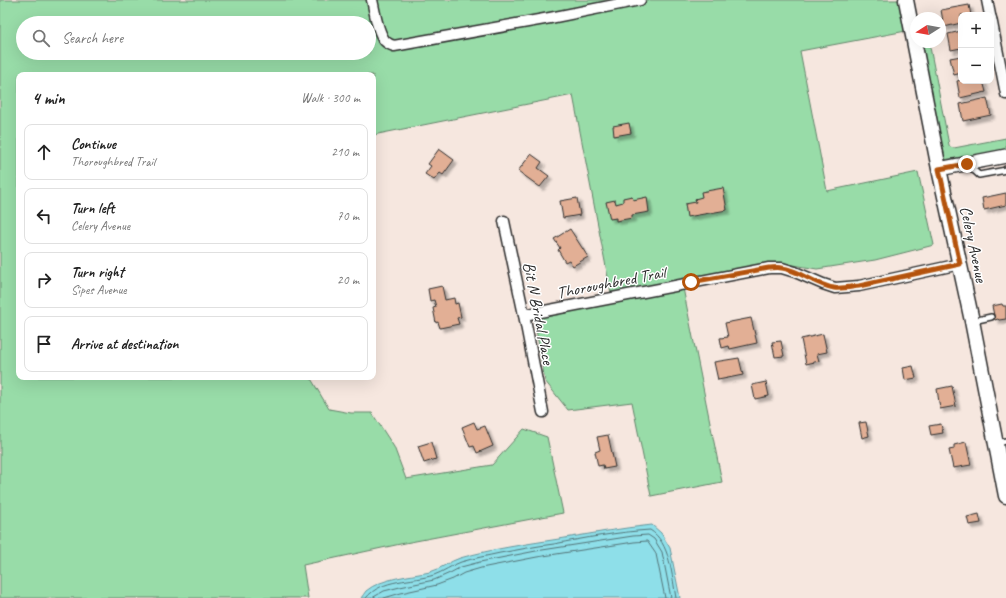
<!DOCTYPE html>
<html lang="en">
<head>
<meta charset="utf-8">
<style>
	body { margin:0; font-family:Caveat,sans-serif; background:#f2f2f2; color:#222 }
	.controls { position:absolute; right:12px; top:12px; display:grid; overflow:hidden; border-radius:8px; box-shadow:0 4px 16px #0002 }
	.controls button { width:36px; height:36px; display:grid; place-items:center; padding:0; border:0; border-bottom:1px solid #e0e0e0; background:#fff; color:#222; font:20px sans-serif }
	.compass { position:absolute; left:910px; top:12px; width:36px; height:36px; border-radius:50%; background:#fff; box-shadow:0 4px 16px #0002; rotate:259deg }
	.stop { position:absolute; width:12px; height:12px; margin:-9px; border:3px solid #b45309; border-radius:50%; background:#fff }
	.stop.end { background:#b45309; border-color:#fff; box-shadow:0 1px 4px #0008 }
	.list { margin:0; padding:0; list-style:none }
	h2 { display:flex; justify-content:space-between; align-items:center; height:52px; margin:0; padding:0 16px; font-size:17px }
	h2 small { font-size:13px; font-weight:400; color:#767676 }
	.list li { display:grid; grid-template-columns:26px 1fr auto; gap:12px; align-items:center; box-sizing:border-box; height:56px; margin:0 8px 8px; padding:0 8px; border:1px solid #e0e0e0; border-radius:8px }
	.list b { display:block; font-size:15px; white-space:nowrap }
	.list p { margin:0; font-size:13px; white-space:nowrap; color:#767676 }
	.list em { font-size:13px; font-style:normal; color:#767676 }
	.icon { flex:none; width:22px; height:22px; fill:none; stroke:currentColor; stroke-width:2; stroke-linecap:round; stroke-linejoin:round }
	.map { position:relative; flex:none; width:1006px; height:598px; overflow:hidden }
	.search { position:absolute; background:#fff; box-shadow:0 4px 16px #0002; left:16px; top:16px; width:360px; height:44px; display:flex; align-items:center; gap:10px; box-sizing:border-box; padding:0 14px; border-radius:22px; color:#767676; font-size:15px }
	.panel { position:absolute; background:#fff; box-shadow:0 4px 16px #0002; left:16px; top:72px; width:360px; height:308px; border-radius:8px }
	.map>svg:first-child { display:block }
	.green { fill:#98dca8; stroke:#62846a; fill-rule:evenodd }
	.water { fill:#8edfe9; stroke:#66979d }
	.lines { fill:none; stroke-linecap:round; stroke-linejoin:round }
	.shore { stroke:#537377; stroke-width:1 }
	.building { fill:#e2af95; stroke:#2b2b2b; filter:url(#shadow) }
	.service-casing { stroke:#2b2b2b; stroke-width:8 }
	.minor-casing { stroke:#2b2b2b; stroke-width:13 }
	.tertiary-casing { stroke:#2b2b2b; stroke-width:16 }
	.secondary-casing { stroke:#2b2b2b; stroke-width:17 }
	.service { stroke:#fff; stroke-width:5 }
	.minor { stroke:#fff; stroke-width:10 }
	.tertiary { stroke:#fff; stroke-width:13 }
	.secondary { stroke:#fff; stroke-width:14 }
	.route { stroke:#b45309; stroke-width:5 }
	.labels { text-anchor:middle; stroke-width:3; stroke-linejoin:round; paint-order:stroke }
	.street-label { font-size:17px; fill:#2b2b2b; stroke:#fff }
</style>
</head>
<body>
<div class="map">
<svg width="1006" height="598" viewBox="0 0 1006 598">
	<defs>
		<filter id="shadow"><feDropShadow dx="3.5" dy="3.5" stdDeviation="1" flood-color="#0004"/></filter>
	</defs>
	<rect width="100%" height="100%" fill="#f6e7df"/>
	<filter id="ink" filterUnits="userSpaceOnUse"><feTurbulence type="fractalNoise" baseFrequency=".025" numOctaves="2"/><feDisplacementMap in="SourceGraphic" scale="8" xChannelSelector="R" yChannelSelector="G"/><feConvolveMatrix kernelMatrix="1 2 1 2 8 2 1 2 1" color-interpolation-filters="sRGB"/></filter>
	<g filter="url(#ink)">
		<g class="green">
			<path d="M0 0H900L906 31 800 51 827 191 918 172 934 245 875 260 817 269 788 264H768L611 293 573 95 373 135V75H19V377H310L329 409 351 413H372L394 447 406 479 492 465 524 429 547 437 563 513 405 543 303 565 308 598H0ZM23 23H369V53H23Z"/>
			<path d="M919 42H929L949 145 950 147 954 148 1006 138V150L943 160Z"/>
			<path d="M683 288 722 482 651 496 632 402 568 410 545 381 534 318Z"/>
		</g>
		<path class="water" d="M652 525 661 533 670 548 680 598H361C363 596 364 593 366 591 381 578 411 576 430 572 441 569 450 561 460 558 492 549 526 544 559 539 590 534 621 528 652 525Z"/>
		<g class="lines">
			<g class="shore">
				<path d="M366 598C382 578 412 582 434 575 443 572 452 565 461 562 474 558 487 556 500 553 518 550 535 546 554 544 585 538 618 532 650 530 670 542 672 576 676 598"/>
				<path d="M372 598 384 591 400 587 434 580 450 573 461 567 480 562 536 551 633 536 648 535 654 539 662 552 671 598"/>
				<path d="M384 598 401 593 437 585 453 579 464 573 481 568 537 557 634 542 647 541 656 554 665 598"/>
			</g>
		</g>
		<g class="building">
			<path d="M969 5 971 15H961V23L944 27 941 10Z"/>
			<path d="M961 31V48L951 50 948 34Z"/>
			<path d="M961 56V73L954 75 950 58Z"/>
			<path d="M961 80 983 81 986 92 960 98 957 81Z"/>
			<path d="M987 98 991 115 963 121 960 104Z"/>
			<path d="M629 123 631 133 614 136 613 126Z"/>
			<path d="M439 149 454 160 443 175 440 173 434 180 425 174 431 166 428 164Z"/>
			<path d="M531 154 542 162 538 168 549 176 540 187 518 171Z"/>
			<path d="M723 188 727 210 687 217 685 204 696 202 695 199 702 197 701 192Z"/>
			<path d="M1006 193V205L984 210 982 198Z"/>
			<path d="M632 196 633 200 647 197 649 212 632 215V218L616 221V218L610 219 606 202 615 200 616 204 623 202V198Z"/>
			<path d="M577 198 580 215 563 218 560 201Z"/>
			<path d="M570 229 588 257 573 266 569 260 565 262 558 250 560 248 554 239Z"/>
			<path d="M442 286 445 300 454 298 455 304 458 303 461 317 457 318 459 324 440 328 438 322 436 323 433 308 436 307 434 300 430 301 428 289Z"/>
			<path d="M1002 304 1003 306H1006V319L999 320 998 319 995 320 992 306Z"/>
			<path d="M751 318 757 343 730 349 729 346 722 348 720 338 728 337 725 323Z"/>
			<path d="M823 334 827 352 817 354 819 361 806 364 801 339Z"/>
			<path d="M781 341 784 356 775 357 772 342Z"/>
			<path d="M739 358 743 375 718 380 714 362Z"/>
			<path d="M913 366 916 378 905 380 903 368Z"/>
			<path d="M766 382 769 396 755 399 752 385Z"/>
			<path d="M952 386 956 406 940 409 937 389Z"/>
			<path d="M474 422 477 429 485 426 493 446 477 453 474 446 470 447 462 427Z"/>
			<path d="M866 422 869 436 862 438 859 423Z"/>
			<path d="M941 424 943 433 931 435 929 426Z"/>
			<path d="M608 435 615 467 604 469 603 465 598 466 595 452 600 450 597 437Z"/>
			<path d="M431 442 436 459 424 463 418 446Z"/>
			<path d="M966 442 971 465 953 468 949 450 954 449V445Z"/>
			<path d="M979 514 981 523 969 525 967 517Z"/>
		</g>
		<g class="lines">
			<g class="service-casing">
				<g id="service">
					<path d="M968 165 979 175 1006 170V169"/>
					<path d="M973 321 991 317"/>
					<path d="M997 443 1006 441"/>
				</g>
			</g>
			<g class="minor-casing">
				<g id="minor">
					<path d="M372 0C375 12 377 31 385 41 387 43 391 45 394 46L550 18 640 0"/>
					<path d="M987 0 990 15"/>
					<path d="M991 18 1006 94"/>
					<path d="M504 221 524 315 543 412"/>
					<path d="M524 315 769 268H782L795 272 823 284 835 288 859 286 960 264"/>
				</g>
			</g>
			<g class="tertiary-casing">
				<path id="tertiary" d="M939 169 1006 156"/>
			</g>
			<g class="secondary-casing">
				<path id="secondary" d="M906 0 939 169 972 321 1006 496"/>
			</g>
			<use href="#service" class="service"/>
			<use href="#minor" class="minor"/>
			<use href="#tertiary" class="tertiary"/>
			<use href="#secondary" class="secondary"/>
		</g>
	</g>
	<g class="lines" filter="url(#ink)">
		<path class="route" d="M691 282 769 268C773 268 778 267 782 268 800 270 815 285 834 288 842 289 851 287 859 286L960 264 939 169 967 164"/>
	</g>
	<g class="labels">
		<g class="street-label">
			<text transform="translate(974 244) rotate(78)" y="6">Celery Avenue</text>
			<text transform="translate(611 282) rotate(-11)" y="6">Thoroughbred Trail</text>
			<text transform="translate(539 313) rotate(79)" y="6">Bit N Bridal Place</text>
		</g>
	</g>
</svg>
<div class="controls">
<button>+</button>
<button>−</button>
</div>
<svg class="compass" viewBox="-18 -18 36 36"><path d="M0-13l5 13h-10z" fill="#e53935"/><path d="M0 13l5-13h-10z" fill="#767676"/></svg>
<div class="stop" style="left:691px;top:282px"></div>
<div class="stop end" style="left:967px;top:164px"></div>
<div class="search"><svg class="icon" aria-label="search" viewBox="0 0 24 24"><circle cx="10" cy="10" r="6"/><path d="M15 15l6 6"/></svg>Search here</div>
<section class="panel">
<h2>4 min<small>Walk · 300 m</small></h2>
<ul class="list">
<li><svg class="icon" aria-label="ahead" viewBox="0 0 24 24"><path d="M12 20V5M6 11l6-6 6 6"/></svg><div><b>Continue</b><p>Thoroughbred Trail</p></div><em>210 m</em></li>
<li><svg class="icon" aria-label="left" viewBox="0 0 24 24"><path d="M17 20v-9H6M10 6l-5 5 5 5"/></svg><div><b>Turn left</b><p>Celery Avenue</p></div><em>70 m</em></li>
<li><svg class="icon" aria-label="right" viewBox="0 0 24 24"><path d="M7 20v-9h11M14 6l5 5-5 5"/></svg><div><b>Turn right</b><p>Sipes Avenue</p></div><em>20 m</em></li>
<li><svg class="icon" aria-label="arrive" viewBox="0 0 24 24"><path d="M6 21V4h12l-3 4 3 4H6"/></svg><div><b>Arrive at destination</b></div></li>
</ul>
</section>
</div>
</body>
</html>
